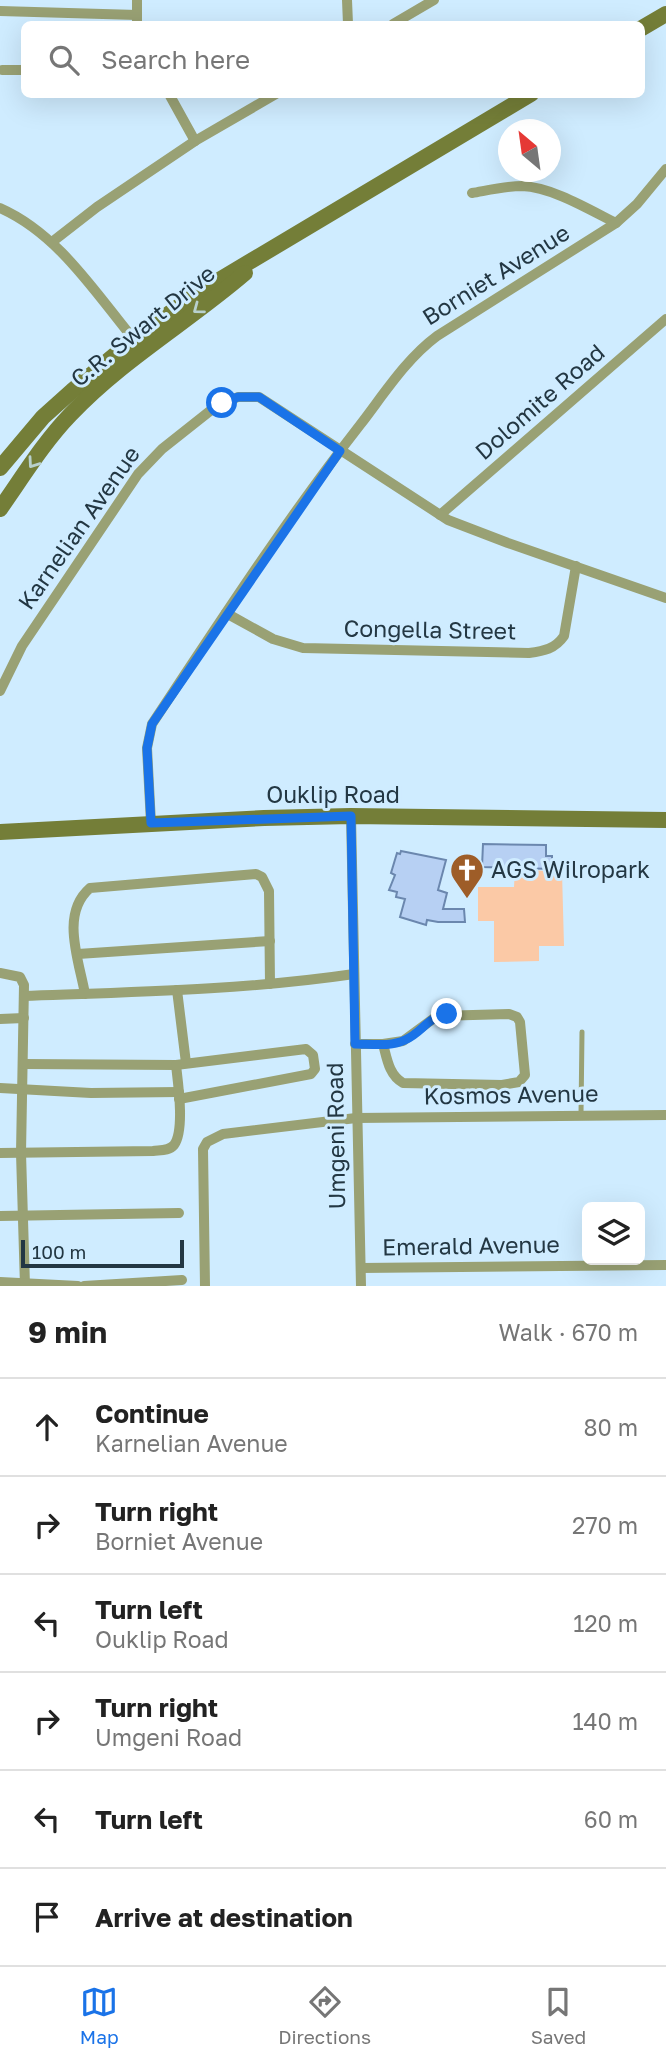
<!DOCTYPE html>
<html lang="en">
<head>
<meta charset="utf-8">
<style>
	body { margin:0; font-family:"Golos Text",sans-serif; background:#f2f2f2; color:#222 }
	.controls { position:absolute; right:21px; bottom:21px; display:grid; overflow:hidden; border-radius:10px; box-shadow:0 7px 28px #0002 }
	.controls button { width:63px; height:63px; display:grid; place-items:center; padding:0; border:0; border-bottom:2px solid #e0e0e0; background:#fff; color:#222; font:35px sans-serif }
	.compass { position:absolute; left:498px; top:119px; width:63px; height:63px; border-radius:50%; background:#fff; box-shadow:0 7px 28px #0002; rotate:331deg }
	.scale { position:absolute; left:21px; bottom:18px; width:163px; box-sizing:border-box; padding-left:7px; border:4px solid #233743; border-top:0; font-size:19px; line-height:24px; white-space:nowrap; color:#233743; -webkit-text-stroke:5px #cfecff; paint-order:stroke }
	.stop { position:absolute; width:21px; height:21px; margin:-16px; border:5px solid #1a73e8; border-radius:50%; background:#fff }
	.stop.end { background:#1a73e8; border-color:#fff; box-shadow:0 2px 7px #0008 }
	.list { margin:0; padding:0; list-style:none }
	h2 { display:flex; justify-content:space-between; align-items:center; height:91px; margin:0; padding:0 28px; font-size:30px }
	h2 small { font-size:23px; font-weight:400; color:#767676 }
	.list li { display:grid; grid-template-columns:46px 1fr auto; gap:21px; align-items:center; box-sizing:border-box; height:98px; padding:0 28px; border-top:2px solid #e0e0e0 }
	.list b { display:block; font-size:26px; white-space:nowrap }
	.list p { margin:0; font-size:23px; white-space:nowrap; color:#767676 }
	.list em { font-size:23px; font-style:normal; color:#767676 }
	.icon { flex:none; width:38px; height:38px; fill:none; stroke:currentColor; stroke-width:2; stroke-linecap:round; stroke-linejoin:round }
	.map { position:relative; flex:none; width:666px; height:1286px; overflow:hidden }
	.search { position:absolute; background:#fff; box-shadow:0 7px 28px #0002; left:21px; right:21px; top:21px; height:77px; display:flex; align-items:center; gap:18px; box-sizing:border-box; padding:0 24px; border-radius:10px; color:#767676; font-size:26px }
	.sheet { height:679px; background:#fff }
	nav { display:flex; justify-content:space-around; align-items:center; box-sizing:border-box; height:98px; border-top:2px solid #e0e0e0; background:#fff; font-size:19px; color:#767676 }
	nav a { display:grid; justify-items:center; gap:4px }
	nav .on { color:#1a73e8 }
	.map>svg:first-child { display:block }
	.green { fill:#fbc9a6 }
	.building { fill:#b7d0f3; stroke:#6b87ae; stroke-width:2 }
	.lines { fill:none; stroke-linecap:round; stroke-linejoin:round }
	.lane { stroke:#99a174; stroke-width:5 }
	.street { stroke:#99a174; stroke-width:10 }
	.secondary { stroke:#747e38; stroke-width:16 }
	.oneway { stroke:#b8d0cd }
	.route { stroke:#1a73e8; stroke-width:9 }
	.labels { text-anchor:middle; stroke-width:6; stroke-linejoin:round; paint-order:stroke }
	.street-label { font-size:23px; fill:#233743; stroke:#cfecff }
	.poi-label { font-size:23px; fill:#233743; stroke:#cfecff; text-anchor:start }
</style>
</head>
<body>
<div class="map">
<svg width="666" height="1286" viewBox="0 0 666 1286">
	<rect width="100%" height="100%" fill="#cfecff"/>
	<path class="green" d="M515 869 562 872 564 946H539V961L494 962V921H478V887H514Z"/>
	<g class="building">
		<path d="M483 844 546 845V856H552V869L482 867Z"/>
		<path d="M401 851 446 860 438 890 447 893 443 909H464L465 922H438L427 920 426 925 400 917 405 899 396 897 397 892 389 890 395 875 391 873 397 853 400 854Z"/>
	</g>
	<g class="lines">
		<path class="lane" d="M581 1114 582 1032"/>
		<g class="street">
			<path d="M137 0V24"/>
			<path d="M347 0 348 24"/>
			<path d="M0 11 137 15"/>
			<path d="M393 24 434 0"/>
			<path d="M2 70H24"/>
			<path d="M169 94 195 141"/>
			<path d="M472 193C489 190 506 186 522 186 552 187 590 210 616 223"/>
			<path d="M0 208C59 234 96 294 136 342"/>
			<path d="M52 242 97 207 195 141 276 94"/>
			<path d="M440 515 666 319"/>
			<path d="M226 613 273 639 303 648 529 653C544 651 555 649 564 636L576 566"/>
			<path d="M0 691 22 646 138 474 162 449 215 407 238 397H259L448 520 508 543 666 598"/>
			<path d="M351 816 361 1286"/>
			<path d="M151 823 147 748 152 724C219 623 286 520 360 425 384 394 406 359 437 336L616 223 637 204 666 169"/>
			<path d="M78 954 270 941"/>
			<path d="M0 973 20 977 24 985 21 1153 25 1286"/>
			<path d="M177 990 186 1063"/>
			<path d="M85 994C79 960 60 914 90 888L256 874 262 877 269 891 270 984"/>
			<path d="M24 996C134 992 245 990 354 974"/>
			<path d="M0 1019 24 1018"/>
			<path d="M355 1044H383L403 1041 437 1016 509 1014 517 1017 520 1022 525 1075 519 1082 502 1085 403 1083C389 1075 387 1059 383 1044"/>
			<path d="M24 1064 176 1065 306 1049 313 1055 315 1069 311 1074 179 1099"/>
			<path d="M0 1088 91 1093 179 1092"/>
			<path d="M0 1153 153 1151C160 1150 169 1151 174 1145 185 1130 178 1083 176 1065"/>
			<path d="M0 1216 179 1213"/>
			<path d="M361 1268 666 1265"/>
			<path d="M0 1282 78 1286"/>
			<path d="M84 1286 182 1280"/>
			<path d="M205 1286 203 1149 207 1142 223 1134 356 1118 666 1115"/>
		</g>
		<g class="secondary">
			<path d="M642 28 666 14"/>
			<path d="M0 468 43 417 72 391 134 339 199 292 531 94"/>
			<path d="M0 509C22 478 43 443 70 415 122 360 188 322 245 273"/>
			<path d="M0 832 264 818 351 816 666 820"/>
		</g>
	</g>
	<defs><path id="oneway-chevron" d="M-2-3.5L2.5 0L-2 3.5" fill="none" stroke-width="1.6" stroke-linecap="round" stroke-linejoin="round" transform="scale(1.75)"/></defs>
	<g class="oneway">
		<use href="#oneway-chevron" transform="translate(198 309) rotate(143)"/>
		<use href="#oneway-chevron" transform="translate(33 463) rotate(125)"/>
	</g>
	<g class="lines">
		<path class="route" d="M222 403 238 397H259L340 451 152 724 147 748 151 823 351 816 355 1044C371 1044 391 1047 405 1040 423 1032 426 1018 447 1014"/>
	</g>
	<defs>
		<g id="church-pin" transform="scale(1.75)"><path d="M0 17L-7.5 6A9.5 9.5 0 1 1 7.5 6Z" fill="#9e5d28" stroke="#cfecff"/><path d="M-1.2-6h2.4v3.5h3.3v2.4h-3.3V6h-2.4V-.1h-3.3v-2.4h3.3Z" fill="#fff"/></g>
	</defs>
	<g fill-rule="evenodd">
		<use href="#church-pin" x="467" y="870"/>
	</g>
	<g class="labels">
		<g class="street-label">
			<text transform="translate(496 275) rotate(-32)" y="8">Borniet Avenue</text>
			<text transform="translate(143 326) rotate(-39)" y="8">C.R. Swart Drive</text>
			<text transform="translate(540 402) rotate(-41)" y="8">Dolomite Road</text>
			<text transform="translate(79 528) rotate(-55)" y="8">Karnelian Avenue</text>
			<text transform="translate(430 630) rotate(1)" y="8">Congella Street</text>
			<text x="333" y="803">Ouklip Road</text>
			<text transform="translate(511 1095) rotate(-1)" y="8">Kosmos Avenue</text>
			<text transform="translate(336 1136) rotate(-91)" y="8">Umgeni Road</text>
			<text transform="translate(471 1246) rotate(-1)" y="8">Emerald Avenue</text>
		</g>
		<g class="poi-label">
			<text x="491" y="878">AGS Wilropark</text>
		</g>
	</g>
</svg>
<div class="controls">
<button><svg class="icon" aria-label="layers" viewBox="0 0 24 24"><path d="M12 4l9 5-9 5-9-5zM3 14l9 5 9-5"/></svg></button>
</div>
<svg class="compass" viewBox="-18 -18 36 36"><path d="M0-13l5 13h-10z" fill="#e53935"/><path d="M0 13l5-13h-10z" fill="#767676"/></svg>
<div class="scale">100 m</div>
<div class="stop" style="left:222px;top:403px"></div>
<div class="stop end" style="left:447px;top:1014px"></div>
<div class="search"><svg class="icon" aria-label="search" viewBox="0 0 24 24"><circle cx="10" cy="10" r="6"/><path d="M15 15l6 6"/></svg>Search here</div>
</div>
<section class="sheet">
<h2>9 min<small>Walk · 670 m</small></h2>
<ul class="list">
<li><svg class="icon" aria-label="ahead" viewBox="0 0 24 24"><path d="M12 20V5M6 11l6-6 6 6"/></svg><div><b>Continue</b><p>Karnelian Avenue</p></div><em>80 m</em></li>
<li><svg class="icon" aria-label="right" viewBox="0 0 24 24"><path d="M7 20v-9h11M14 6l5 5-5 5"/></svg><div><b>Turn right</b><p>Borniet Avenue</p></div><em>270 m</em></li>
<li><svg class="icon" aria-label="left" viewBox="0 0 24 24"><path d="M17 20v-9H6M10 6l-5 5 5 5"/></svg><div><b>Turn left</b><p>Ouklip Road</p></div><em>120 m</em></li>
<li><svg class="icon" aria-label="right" viewBox="0 0 24 24"><path d="M7 20v-9h11M14 6l5 5-5 5"/></svg><div><b>Turn right</b><p>Umgeni Road</p></div><em>140 m</em></li>
<li><svg class="icon" aria-label="left" viewBox="0 0 24 24"><path d="M17 20v-9H6M10 6l-5 5 5 5"/></svg><div><b>Turn left</b></div><em>60 m</em></li>
<li><svg class="icon" aria-label="arrive" viewBox="0 0 24 24"><path d="M6 21V4h12l-3 4 3 4H6"/></svg><div><b>Arrive at destination</b></div></li>
</ul>
</section>
<nav>
<a class="on"><svg class="icon" aria-label="map" viewBox="0 0 24 24"><path d="M3 6l6-2 6 2 6-2v14l-6 2-6-2-6 2zM9 4v14M15 6v14"/></svg>Map</a>
<a><svg class="icon" aria-label="directions" viewBox="0 0 24 24"><path d="M12 3l9 9-9 9-9-9zM9 14v-3h6M13 9l2 2-2 2"/></svg>Directions</a>
<a><svg class="icon" aria-label="saved" viewBox="0 0 24 24"><path d="M7 4h10v16l-5-4-5 4z"/></svg>Saved</a>
</nav>
</body>
</html>
